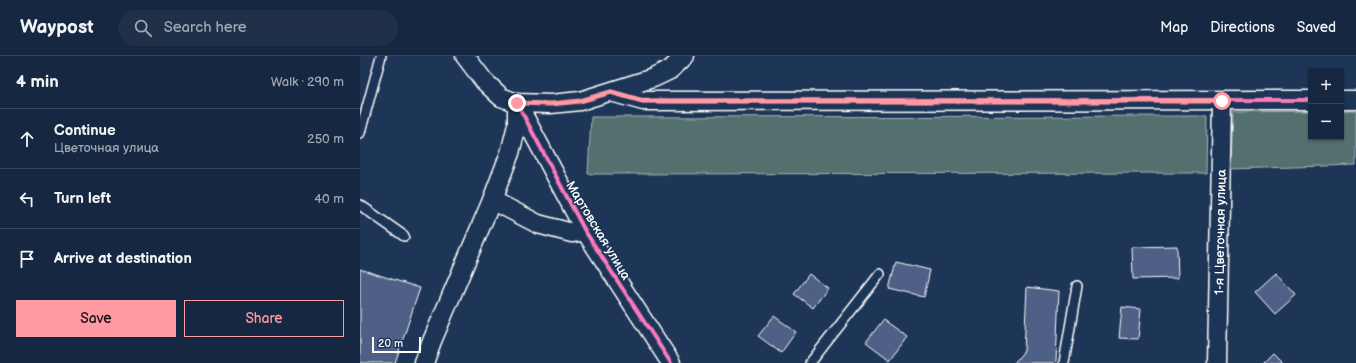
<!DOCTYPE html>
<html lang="en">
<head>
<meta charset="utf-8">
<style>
	body { margin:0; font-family:"Balsamiq Sans",sans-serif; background:#1f3048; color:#f1f3f6 }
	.controls { position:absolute; right:12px; top:12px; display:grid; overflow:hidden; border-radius:0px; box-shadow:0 1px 3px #0004 }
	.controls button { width:36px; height:36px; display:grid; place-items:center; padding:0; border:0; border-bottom:1px solid #35445a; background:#162841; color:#f1f3f6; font:20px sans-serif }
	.scale { position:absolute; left:12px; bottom:10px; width:49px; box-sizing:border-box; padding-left:4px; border:2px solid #fff; border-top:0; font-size:11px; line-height:14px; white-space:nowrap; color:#fff; -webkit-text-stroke:3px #1d3557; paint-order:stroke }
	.stop { position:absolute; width:12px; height:12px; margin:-9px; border:3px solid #ff9aa2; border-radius:50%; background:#fff }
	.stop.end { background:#ff9aa2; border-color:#fff; box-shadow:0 1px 4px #0008 }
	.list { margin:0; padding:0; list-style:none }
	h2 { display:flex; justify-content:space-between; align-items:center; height:52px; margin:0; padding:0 16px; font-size:17px }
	h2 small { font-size:13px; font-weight:400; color:#9ea6b1 }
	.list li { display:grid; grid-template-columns:26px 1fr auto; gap:12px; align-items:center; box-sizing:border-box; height:60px; padding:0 16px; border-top:1px solid #35445a }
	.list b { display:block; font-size:15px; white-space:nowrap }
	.list p { margin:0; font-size:13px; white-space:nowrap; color:#9ea6b1 }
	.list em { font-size:13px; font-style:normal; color:#9ea6b1 }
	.actions { display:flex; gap:8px; padding:12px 16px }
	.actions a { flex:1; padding:9px 0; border:1px solid #ff9aa2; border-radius:0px; text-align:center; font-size:14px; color:#ff9aa2 }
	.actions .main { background:#ff9aa2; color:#111 }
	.icon { flex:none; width:22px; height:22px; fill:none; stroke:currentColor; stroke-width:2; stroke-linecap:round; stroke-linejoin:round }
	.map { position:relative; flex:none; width:996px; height:307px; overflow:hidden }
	header { display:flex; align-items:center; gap:24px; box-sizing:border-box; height:56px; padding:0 20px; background:#162841; border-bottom:1px solid #35445a }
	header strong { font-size:19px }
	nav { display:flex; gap:22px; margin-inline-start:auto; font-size:14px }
	.search { width:280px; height:36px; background:#1f3048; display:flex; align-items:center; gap:10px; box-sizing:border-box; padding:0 14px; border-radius:22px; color:#9ea6b1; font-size:15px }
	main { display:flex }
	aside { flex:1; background:#162841 }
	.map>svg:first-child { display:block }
	.green { fill:#53706e; stroke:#a9b8b6 }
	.building { fill:#506087; stroke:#fff }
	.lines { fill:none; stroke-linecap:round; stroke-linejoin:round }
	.lane-casing { stroke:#fff; stroke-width:12 }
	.street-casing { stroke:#fff; stroke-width:21 }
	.lane { stroke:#1d3557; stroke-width:9 }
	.street { stroke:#1d3557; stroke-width:18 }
	.cycleway-casing { stroke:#1d3557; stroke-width:6 }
	.cycleway { stroke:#fd7abc; stroke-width:4 }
	.route { stroke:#ff9aa2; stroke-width:5 }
	.labels { text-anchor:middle; stroke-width:3; stroke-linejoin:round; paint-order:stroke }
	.street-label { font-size:13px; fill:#fff; stroke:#1d3557 }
</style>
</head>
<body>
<header>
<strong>Waypost</strong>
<div class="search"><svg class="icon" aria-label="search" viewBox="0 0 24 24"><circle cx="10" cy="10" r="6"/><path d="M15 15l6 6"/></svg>Search here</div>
<nav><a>Map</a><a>Directions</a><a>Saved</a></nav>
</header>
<main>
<aside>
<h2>4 min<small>Walk · 290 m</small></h2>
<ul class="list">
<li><svg class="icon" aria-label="ahead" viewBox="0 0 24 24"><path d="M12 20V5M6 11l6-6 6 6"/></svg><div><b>Continue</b><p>Цветочная улица</p></div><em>250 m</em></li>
<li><svg class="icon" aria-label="left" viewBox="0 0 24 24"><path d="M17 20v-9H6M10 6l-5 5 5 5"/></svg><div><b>Turn left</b></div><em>40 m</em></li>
<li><svg class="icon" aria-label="arrive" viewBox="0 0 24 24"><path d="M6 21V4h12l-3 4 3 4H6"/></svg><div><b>Arrive at destination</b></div></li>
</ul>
<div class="actions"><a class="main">Save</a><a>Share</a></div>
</aside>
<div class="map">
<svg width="996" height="307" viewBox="0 0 996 307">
	<rect width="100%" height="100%" fill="#1d3557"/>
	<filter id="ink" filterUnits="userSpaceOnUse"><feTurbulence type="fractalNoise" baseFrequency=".025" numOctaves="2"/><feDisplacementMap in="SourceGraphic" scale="8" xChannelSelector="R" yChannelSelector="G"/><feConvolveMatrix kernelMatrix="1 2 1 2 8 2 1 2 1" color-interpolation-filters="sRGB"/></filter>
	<g filter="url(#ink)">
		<g class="green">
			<path d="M951 55V81H981V55H996V109L871 113 873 56Z"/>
			<path d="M847 60 846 117 228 118 231 61Z"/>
		</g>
		<g class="building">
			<path d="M817 190 818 222 773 223 772 191Z"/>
			<path d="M536 206 570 214 564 241 529 233Z"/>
			<path d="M0 213 60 232 35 307H0Z"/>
			<path d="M916 217 936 239 915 258 895 236Z"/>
			<path d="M449 218 468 232 453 252 434 238Z"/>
			<path d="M667 231 699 235 696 305 694 307H654L664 295Z"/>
			<path d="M762 251 781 253 778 283 759 282Z"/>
			<path d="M414 260 436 276 421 297 398 280Z"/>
			<path d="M523 264 547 281 530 304 506 286Z"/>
			<path d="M913 297 923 307H903Z"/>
		</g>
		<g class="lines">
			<g class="lane-casing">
				<g id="lane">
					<path d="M0 77 21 0"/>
					<path d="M0 149 44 180"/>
					<path d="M450 307 520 218"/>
					<path d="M704 307 717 230"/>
				</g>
			</g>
			<g class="street-casing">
				<g id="street">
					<path d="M105 0 124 25 141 41 157 47 191 48 220 45 293 22 310 14 325 0"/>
					<path d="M251 36 283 45 951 44"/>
					<path d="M981 44H996"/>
					<path d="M157 47 225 175 311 307"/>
					<path d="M132 144 178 168 212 177 225 175"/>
					<path d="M64 307 72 285 132 144 150 97 157 69V48"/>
					<path id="s1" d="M857 307 862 45"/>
				</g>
			</g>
			<use href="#lane" class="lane"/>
			<use href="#street" class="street"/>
			<g class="cycleway-casing">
				<g id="cycleway">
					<path d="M251 36 283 45 951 44"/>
					<path d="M157 47 225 175 311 307"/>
				</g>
			</g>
			<use href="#cycleway" class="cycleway"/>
		</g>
	</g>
	<g class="lines" filter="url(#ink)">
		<path class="route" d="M157 47 191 48 220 45 251 36 283 45H862"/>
	</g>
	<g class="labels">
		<g class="street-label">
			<text transform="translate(239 174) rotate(59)" y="5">Мартовская улица</text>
			<text dy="5" stroke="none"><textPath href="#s1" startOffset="131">1-я Цветочная улица</textPath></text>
		</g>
	</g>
</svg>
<div class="controls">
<button>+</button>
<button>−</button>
</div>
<div class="scale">20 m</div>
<div class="stop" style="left:862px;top:45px"></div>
<div class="stop end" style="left:157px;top:47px"></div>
</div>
</main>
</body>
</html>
